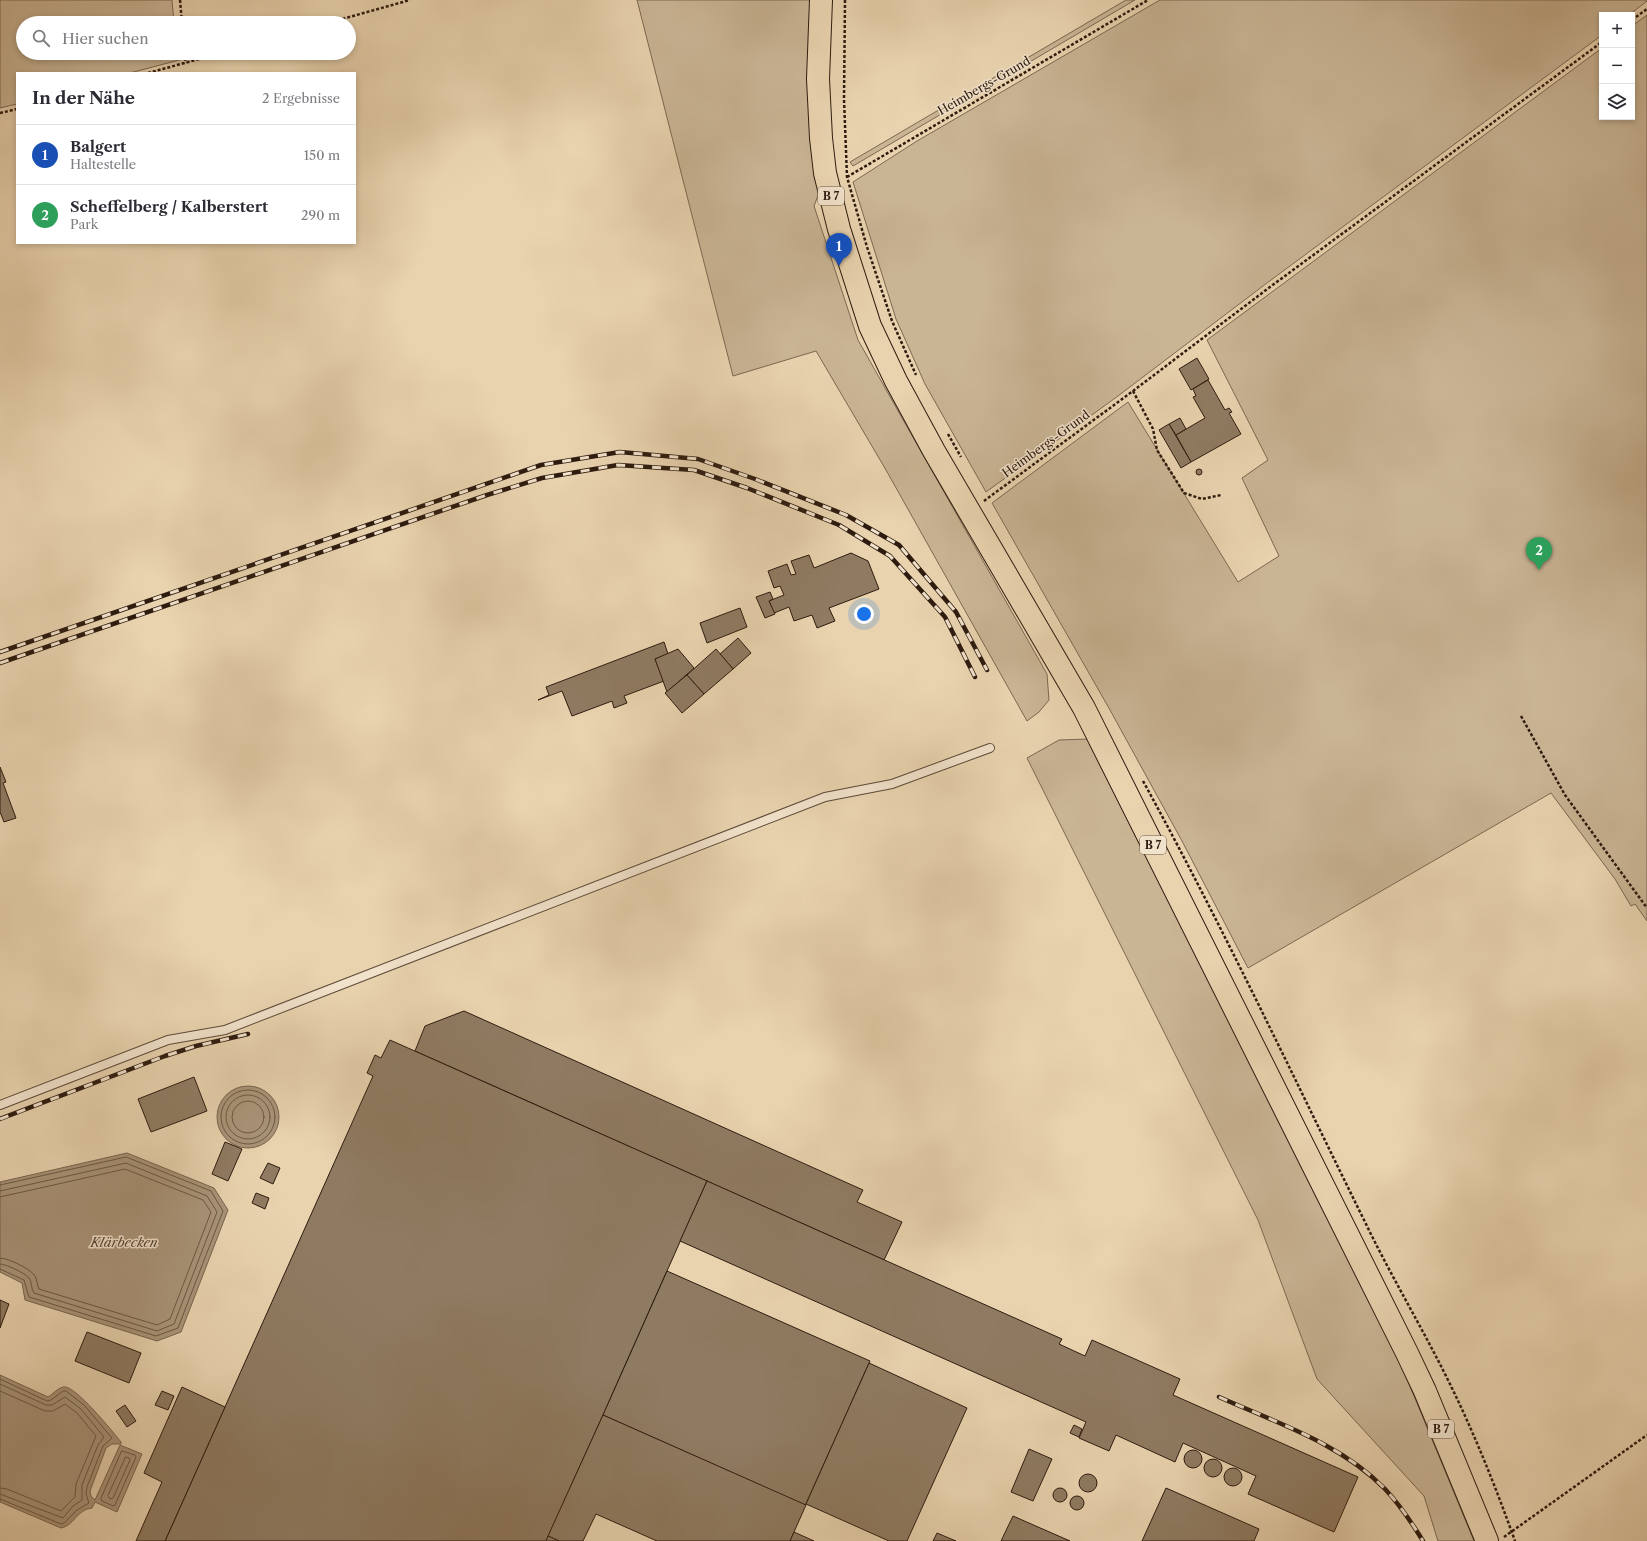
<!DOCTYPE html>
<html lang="de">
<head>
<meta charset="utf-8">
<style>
	body { margin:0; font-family:"Libre Caslon Text",serif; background:#f2f2f3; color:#2b2b33 }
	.controls { position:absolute; right:12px; top:12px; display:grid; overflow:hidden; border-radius:0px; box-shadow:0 2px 6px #0003 }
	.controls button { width:36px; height:36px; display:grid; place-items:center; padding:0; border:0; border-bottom:1px solid #e1e1e2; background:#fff; color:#2b2b33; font:20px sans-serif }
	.you { position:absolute; left:864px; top:614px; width:14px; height:14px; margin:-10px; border:3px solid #fff; border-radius:50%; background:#1a73e8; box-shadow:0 0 0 6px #1a73e833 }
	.badge { display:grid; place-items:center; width:26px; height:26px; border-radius:50%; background:#111827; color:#fff; font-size:13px; font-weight:700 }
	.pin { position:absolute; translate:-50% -33px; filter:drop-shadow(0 1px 2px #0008) }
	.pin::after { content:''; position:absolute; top:21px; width:14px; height:12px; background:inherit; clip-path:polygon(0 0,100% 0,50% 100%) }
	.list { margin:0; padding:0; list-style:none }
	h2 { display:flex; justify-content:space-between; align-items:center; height:52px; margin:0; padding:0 16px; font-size:17px }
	h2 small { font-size:13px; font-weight:400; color:#7c7c81 }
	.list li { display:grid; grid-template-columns:26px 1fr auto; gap:12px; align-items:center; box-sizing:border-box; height:60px; padding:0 16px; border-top:1px solid #e1e1e2 }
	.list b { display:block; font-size:15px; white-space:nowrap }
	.list p { margin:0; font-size:13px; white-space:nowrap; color:#7c7c81 }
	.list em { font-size:13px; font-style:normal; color:#7c7c81 }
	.icon { flex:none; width:22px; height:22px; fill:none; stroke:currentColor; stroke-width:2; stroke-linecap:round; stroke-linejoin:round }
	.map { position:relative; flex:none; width:1647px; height:1541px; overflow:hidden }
	.search { position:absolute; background:#fff; box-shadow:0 2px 6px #0003; left:16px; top:16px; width:340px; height:44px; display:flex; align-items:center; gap:10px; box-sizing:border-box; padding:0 14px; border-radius:22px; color:#7c7c81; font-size:15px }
	.panel { position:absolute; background:#fff; box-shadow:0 2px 6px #0003; left:16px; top:72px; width:340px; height:172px; border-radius:0px }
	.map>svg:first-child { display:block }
	.green { fill:#c9b494; stroke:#7b6852 }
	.water { fill:#a99479; stroke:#77644f }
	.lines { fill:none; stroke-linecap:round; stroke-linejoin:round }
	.shore { stroke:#6b5844; stroke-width:1 }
	.building { fill:#8f7b62; stroke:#2d1b0f }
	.service-casing { stroke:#5c4937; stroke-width:10 }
	.primary-casing { stroke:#2d1b0f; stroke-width:24 }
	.path { stroke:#2d1b0f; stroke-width:2.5; stroke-dasharray:3 2; stroke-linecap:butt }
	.service { stroke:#f1e2cb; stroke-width:8 }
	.primary { stroke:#e9d3af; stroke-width:22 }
	.rail-casing { stroke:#2d1b0f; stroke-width:4.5 }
	.rail { stroke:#f1e2cb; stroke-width:3; stroke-dasharray:9; stroke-linecap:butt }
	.labels { text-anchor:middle; stroke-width:3; stroke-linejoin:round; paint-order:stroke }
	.shield { fill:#f1e2cb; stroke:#685747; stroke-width:1 }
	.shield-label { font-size:11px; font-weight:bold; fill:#2d1b0f }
	.street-label { font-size:12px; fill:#2d1b0f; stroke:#f1e2cb }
	.water-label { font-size:13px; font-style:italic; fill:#584534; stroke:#f1e2cb }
</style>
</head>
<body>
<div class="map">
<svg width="1647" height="1541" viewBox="0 0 1647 1541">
	<rect width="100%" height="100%" fill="#e9d3af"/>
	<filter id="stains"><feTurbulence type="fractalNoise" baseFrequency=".005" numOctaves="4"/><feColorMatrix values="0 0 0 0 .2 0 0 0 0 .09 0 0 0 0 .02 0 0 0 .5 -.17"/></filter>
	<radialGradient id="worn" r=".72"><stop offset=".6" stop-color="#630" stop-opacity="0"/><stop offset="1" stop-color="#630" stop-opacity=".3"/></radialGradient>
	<g class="green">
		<path d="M0 0H172L174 23H23V53H181L183 59 130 73H17V104L0 108Z"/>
		<path d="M637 0H816L820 190 814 206 858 340 1047 674 1049 700 1039 712 1027 721 886 470 816 351 733 376Z"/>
		<path d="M1126 0H1135L853 166 850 162Z"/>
		<path d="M1160 0H1647V1L1629 15H1602V35L1267 283 1118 396 986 492 925 384 896 319 853 182 917 141Z"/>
		<path d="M1647 15V921L1635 904 1631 906 1615 879 1551 793 1248 968 1182 841 1110 710 992 503 1128 402 1238 582 1279 556 1242 478 1268 460 1207 340 1602 48V117H1632V26Z"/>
		<path d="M1088 739 1395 1350 1474 1541H1438L1424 1496 1317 1379 1258 1220 1027 758 1059 740Z"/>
	</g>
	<g class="water">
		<circle cx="248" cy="1117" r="31"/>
		<path d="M127 1153 214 1188 228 1210 181 1332 157 1341 25 1300 22 1283 0 1272V1182Z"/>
		<path d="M0 1375 48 1397C53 1394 59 1387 64 1387 75 1385 113 1432 121 1442V1444H112L106 1448 90 1491 91 1496 95 1500 120 1445 142 1454 117 1512 95 1502 92 1508C77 1509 74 1526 61 1528L0 1502Z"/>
	</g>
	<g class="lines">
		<g class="shore">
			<circle cx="248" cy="1117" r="27"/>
			<circle cx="248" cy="1117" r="22"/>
			<circle cx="248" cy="1117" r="16"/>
			<path d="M0 1185 126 1157 211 1191 223 1211 178 1328 156 1336 29 1297 24 1280 0 1269"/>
			<path d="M0 1191 126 1163 207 1196 217 1212 174 1324 157 1331 34 1293C31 1289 32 1282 29 1278 25 1273 6 1264 0 1264"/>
			<path d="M0 1197 125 1169 203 1200 211 1212 170 1319 157 1325 39 1289C37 1285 37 1280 35 1276 31 1269 8 1258 0 1258"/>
			<path d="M0 1379 47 1401 51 1400 63 1391H66L84 1405 112 1438 103 1446 87 1487 86 1494 89 1503 77 1510 64 1523 61 1524 0 1499"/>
			<path d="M0 1384 46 1405H52L65 1397 81 1409 104 1437 98 1445 82 1485V1500L73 1506 63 1518 0 1494"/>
			<path d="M0 1391 45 1411H53L65 1404 77 1413 96 1436 76 1484 75 1497 61 1511 7 1489 0 1488"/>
			<path d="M122 1451 135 1455 136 1457 115 1505 113 1506 102 1501 101 1499Z"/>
			<path d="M126 1457 129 1458 130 1460 113 1498 110 1499 108 1496Z"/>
		</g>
	</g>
	<g class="building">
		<path d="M1197 358 1209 379 1191 390 1179 369Z"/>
		<path d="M1208 380 1225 410 1229 408 1232 412 1229 413 1241 434 1191 462 1176 435 1205 418 1193 397 1196 396 1193 389Z"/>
		<path d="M1180 418 1186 429 1176 435 1169 424Z"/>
		<path d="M1169 424 1191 462 1181 468 1159 430Z"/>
		<circle cx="1199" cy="472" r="3"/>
		<path d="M851 553 868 561 879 589 829 608 835 621 817 628 812 615 794 621 789 607 774 613 769 601 784 595 780 586 774 588 768 571 787 564 791 575 796 574 791 561 809 555 814 568Z"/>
		<path d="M770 592 773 599 769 601 775 614 765 618 756 597Z"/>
		<path d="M740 608 747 627 707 643 700 623Z"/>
		<path d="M738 638 751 653 733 669 720 654Z"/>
		<path d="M664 642 668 654 655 659 664 681 624 696 627 703 614 708 612 701 572 716 562 691 538 700 549 695 546 687Z"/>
		<path d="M678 649 694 668 667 692 655 659Z"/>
		<path d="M716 649 733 669 704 694 687 675Z"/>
		<path d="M687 675 704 694 682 713 665 693Z"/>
		<path d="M0 767 6 782 3 783 16 818 4 822 0 812Z"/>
		<path d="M464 1011 863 1190 857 1202 902 1222 884 1260 415 1051 425 1026Z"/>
		<path d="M390 1040 707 1181 603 1415 546 1541H165L373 1076 367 1073 375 1055 381 1058Z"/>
		<path d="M194 1077 207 1111 151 1132 138 1099Z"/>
		<path d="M225 1142 242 1149 228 1181 212 1174Z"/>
		<path d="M268 1163 280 1168 273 1184 260 1178Z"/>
		<path d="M707 1181 1062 1339 1059 1344 1085 1356 1092 1340 1180 1379 1173 1395 1358 1477 1334 1532 1248 1494 1256 1476 1183 1443 1175 1462 1116 1435 1109 1451 1079 1438 1086 1422 680 1241Z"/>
		<path d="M256 1193 269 1198 265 1209 252 1203Z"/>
		<path d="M667 1271 870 1361 805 1506 603 1415Z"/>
		<path d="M0 1300 9 1304 0 1328Z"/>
		<path d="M87 1332 141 1353 129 1383 75 1361Z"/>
		<path d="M869 1363 967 1408 907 1541H889L806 1504Z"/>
		<path d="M182 1387 225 1407 165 1541H136L162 1482 144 1473Z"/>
		<path d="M162 1391 174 1396 168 1410 155 1405Z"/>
		<path d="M125 1405 136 1421 127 1427 116 1411Z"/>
		<path d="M603 1415 806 1505 790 1541H657L596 1514 583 1541H559L548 1536Z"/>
		<path d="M1074 1425 1082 1429 1079 1437 1070 1433Z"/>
		<path d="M1029 1449 1052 1459 1033 1501 1011 1492Z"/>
		<circle cx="1193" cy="1459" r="9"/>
		<circle cx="1213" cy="1468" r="9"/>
		<circle cx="1233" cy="1477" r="9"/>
		<circle cx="1088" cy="1483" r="9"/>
		<circle cx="1060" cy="1495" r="7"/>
		<path d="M1166 1488 1259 1529 1254 1541H1142Z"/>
		<circle cx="1077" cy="1503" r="7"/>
		<path d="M1013 1516 1070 1541H1001Z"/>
		<path d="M794 1532 814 1541H790Z"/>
		<path d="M937 1533 956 1541H933Z"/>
		<path d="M548 1536 559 1541H546Z"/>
	</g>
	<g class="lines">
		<g class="service-casing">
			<path id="service" d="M0 1105 168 1040 225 1030 825 797 892 784 990 748"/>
		</g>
		<g class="primary-casing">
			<path id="primary" d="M821 0 818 79 821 138 825 173 839 229 870 326 896 381 934 451 1084 708 1407 1353 1425 1391 1487 1541"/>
		</g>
		<g class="path">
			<path d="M180 0 182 23"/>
			<path d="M845 0 844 99 847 177 867 247 892 321 916 375"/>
			<path d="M1632 20 1647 9"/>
			<path d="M328 23 410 0"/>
			<path d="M184 53 186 63"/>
			<path d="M148 73 221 53"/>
			<path d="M0 113 17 109"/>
			<path d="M847 177 1148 0"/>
			<path d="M1133 391 1153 429 1157 450 1184 493 1202 499 1221 495"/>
			<path d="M948 434 961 457"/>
			<path d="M984 501 1133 391 1270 287 1602 42"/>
			<path d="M1521 716 1565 795 1647 908"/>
			<path d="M1143 781C1222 925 1292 1074 1365 1222 1390 1274 1420 1324 1446 1376 1473 1430 1495 1485 1515 1541"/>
			<path d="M1504 1537 1647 1435"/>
		</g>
		<use href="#service" class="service"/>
		<use href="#primary" class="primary"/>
		<g class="rail-casing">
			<g id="rail">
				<path d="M0 652 541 465 620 452 698 459 755 479 846 515 899 545 956 612 987 670"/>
				<path d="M0 663 487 495 542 478 618 465 694 470 747 488 839 525 890 556 945 617 975 677"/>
				<path d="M0 1119 165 1056 196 1046 248 1034"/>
				<path d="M1219 1397C1277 1423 1340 1443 1385 1489 1400 1505 1412 1523 1423 1541"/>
			</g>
		</g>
		<use href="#rail" class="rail"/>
	</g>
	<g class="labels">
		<g class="shield">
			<rect x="818" y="187" width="26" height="18" rx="3"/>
			<rect x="1140" y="836" width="26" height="18" rx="3"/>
			<rect x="1428" y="1420" width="26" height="18" rx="3"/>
		</g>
		<g class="shield-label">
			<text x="831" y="200">B 7</text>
			<text x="1153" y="849">B 7</text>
			<text x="1441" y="1433">B 7</text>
		</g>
		<g class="street-label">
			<text transform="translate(984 86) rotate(-30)" y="4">Heimbergs-Grund</text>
			<text transform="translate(1046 444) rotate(-36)" y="4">Heimbergs-Grund</text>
		</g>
		<g class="water-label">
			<text x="124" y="1247">Klärbecken</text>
		</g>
	</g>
	<rect width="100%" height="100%" filter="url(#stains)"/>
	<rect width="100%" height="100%" fill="url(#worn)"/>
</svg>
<div class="controls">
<button>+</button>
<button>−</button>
<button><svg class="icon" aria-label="layers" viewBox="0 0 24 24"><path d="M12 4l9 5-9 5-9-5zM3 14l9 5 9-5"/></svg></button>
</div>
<div class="you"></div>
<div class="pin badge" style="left:839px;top:266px;background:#1a4fb4">1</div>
<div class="pin badge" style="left:1539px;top:570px;background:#2e9e5b">2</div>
<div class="search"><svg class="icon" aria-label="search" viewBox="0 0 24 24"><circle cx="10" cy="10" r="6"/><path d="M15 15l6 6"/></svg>Hier suchen</div>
<section class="panel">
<h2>In der Nähe<small>2 Ergebnisse</small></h2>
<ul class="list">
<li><span class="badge" style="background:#1a4fb4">1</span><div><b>Balgert</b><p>Haltestelle</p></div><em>150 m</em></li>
<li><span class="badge" style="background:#2e9e5b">2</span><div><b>Scheffelberg / Kalberstert</b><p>Park</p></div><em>290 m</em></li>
</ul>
</section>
</div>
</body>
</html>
